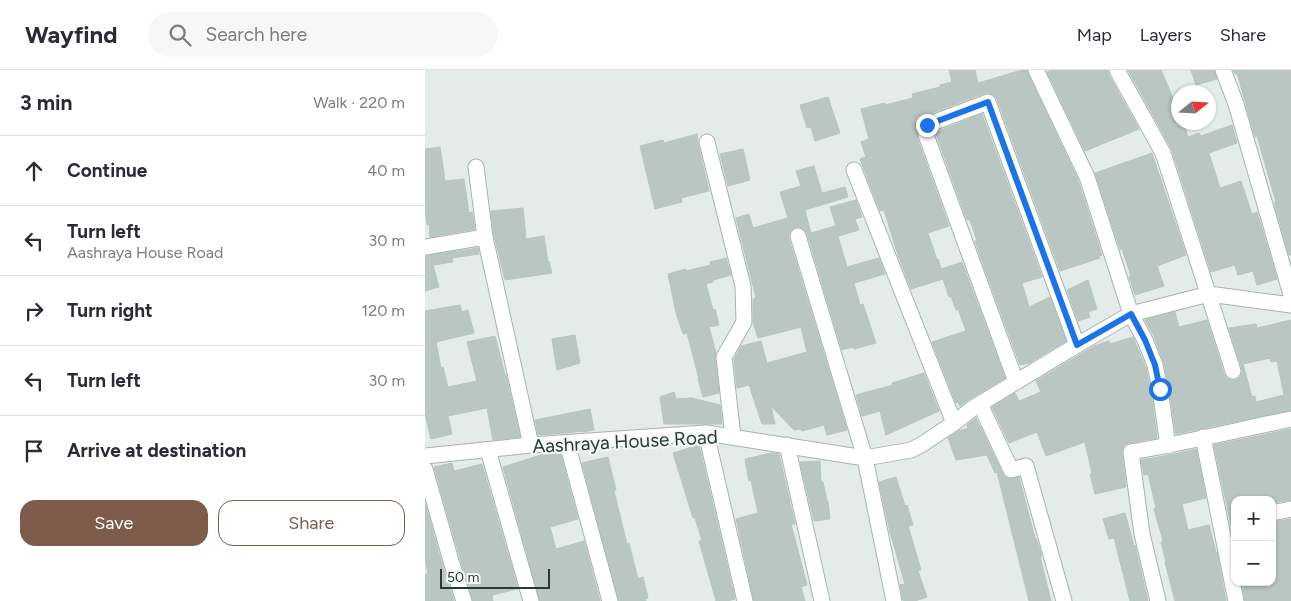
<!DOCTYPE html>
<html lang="en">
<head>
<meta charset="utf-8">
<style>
	body { margin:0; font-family:Figtree,sans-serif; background:#f7f7f7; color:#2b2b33 }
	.controls { position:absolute; right:15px; bottom:15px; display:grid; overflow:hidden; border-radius:10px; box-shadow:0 1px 4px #0004 }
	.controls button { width:45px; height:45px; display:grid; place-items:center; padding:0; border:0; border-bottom:1px solid #e1e1e2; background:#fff; color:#2b2b33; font:25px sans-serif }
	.compass { position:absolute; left:746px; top:15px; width:45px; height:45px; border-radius:50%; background:#fff; box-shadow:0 1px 4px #0004; rotate:72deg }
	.scale { position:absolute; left:15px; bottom:12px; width:110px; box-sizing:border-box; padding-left:5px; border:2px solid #253b38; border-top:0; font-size:14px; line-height:18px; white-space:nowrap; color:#253b38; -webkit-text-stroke:4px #f4f8f7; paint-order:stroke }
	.stop { position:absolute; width:15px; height:15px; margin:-11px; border:4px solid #1a73e8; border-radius:50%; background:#fff }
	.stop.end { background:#1a73e8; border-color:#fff; box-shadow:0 1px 5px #0008 }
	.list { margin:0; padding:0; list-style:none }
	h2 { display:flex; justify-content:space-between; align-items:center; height:65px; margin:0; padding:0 20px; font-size:21px }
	h2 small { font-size:16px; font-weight:400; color:#7c7c81 }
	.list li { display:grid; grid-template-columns:32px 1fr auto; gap:15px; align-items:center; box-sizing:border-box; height:70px; padding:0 20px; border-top:1px solid #e1e1e2 }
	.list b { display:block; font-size:19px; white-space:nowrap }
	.list p { margin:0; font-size:16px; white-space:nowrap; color:#7c7c81 }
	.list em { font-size:16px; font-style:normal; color:#7c7c81 }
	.actions { display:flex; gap:10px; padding:15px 20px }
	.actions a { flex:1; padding:11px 0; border:1px solid #7f5b4b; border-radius:15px; text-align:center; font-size:18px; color:#7f5b4b }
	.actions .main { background:#7f5b4b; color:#fff }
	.icon { flex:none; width:28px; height:28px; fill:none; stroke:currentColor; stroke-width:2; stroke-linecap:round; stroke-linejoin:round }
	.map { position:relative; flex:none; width:866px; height:531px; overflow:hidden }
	header { display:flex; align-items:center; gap:30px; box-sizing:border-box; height:70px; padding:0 25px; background:#fff; border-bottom:1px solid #e1e1e2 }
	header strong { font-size:24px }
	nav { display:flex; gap:28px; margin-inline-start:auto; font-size:18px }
	.search { width:350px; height:45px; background:#f7f7f7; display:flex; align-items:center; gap:12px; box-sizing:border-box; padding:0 18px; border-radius:28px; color:#7c7c81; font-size:19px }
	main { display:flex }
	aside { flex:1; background:#fff }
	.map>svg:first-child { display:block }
	.building { fill:#b9c6c2; stroke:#b6c5c0; fill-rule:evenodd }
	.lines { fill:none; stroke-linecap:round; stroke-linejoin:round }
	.minor-casing { stroke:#a6b3b0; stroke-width:17 }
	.minor { stroke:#fff; stroke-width:15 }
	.route { stroke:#1a73e8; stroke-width:6 }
	.labels { text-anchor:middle; stroke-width:4.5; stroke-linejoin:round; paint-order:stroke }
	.street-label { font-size:19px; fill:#253b38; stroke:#f4f8f7 }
</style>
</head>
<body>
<header>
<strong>Wayfind</strong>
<div class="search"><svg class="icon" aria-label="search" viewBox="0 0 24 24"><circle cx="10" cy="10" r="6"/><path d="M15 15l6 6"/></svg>Search here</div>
<nav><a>Map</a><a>Layers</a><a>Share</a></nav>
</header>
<main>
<aside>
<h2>3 min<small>Walk · 220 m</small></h2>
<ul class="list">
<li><svg class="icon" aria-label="ahead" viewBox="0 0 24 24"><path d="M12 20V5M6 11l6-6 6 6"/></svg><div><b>Continue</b></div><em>40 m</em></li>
<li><svg class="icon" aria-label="left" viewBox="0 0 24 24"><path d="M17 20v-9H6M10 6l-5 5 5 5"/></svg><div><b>Turn left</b><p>Aashraya House Road</p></div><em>30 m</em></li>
<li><svg class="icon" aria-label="right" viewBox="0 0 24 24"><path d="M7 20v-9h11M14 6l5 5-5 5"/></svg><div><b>Turn right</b></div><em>120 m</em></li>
<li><svg class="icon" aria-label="left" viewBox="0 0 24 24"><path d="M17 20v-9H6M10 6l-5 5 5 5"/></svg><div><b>Turn left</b></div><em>30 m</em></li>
<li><svg class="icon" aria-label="arrive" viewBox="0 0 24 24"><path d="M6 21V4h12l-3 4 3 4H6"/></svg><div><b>Arrive at destination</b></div></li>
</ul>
<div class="actions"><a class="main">Save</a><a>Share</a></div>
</aside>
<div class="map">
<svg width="866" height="531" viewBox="0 0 866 531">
	<rect width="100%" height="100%" fill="#e3ece9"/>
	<g class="building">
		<path d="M524 0H550L553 13 597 0H602L603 4 653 110 677 185 674 186 675 188 635 201 572 29 569 25 564 23H560L499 46 495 49 493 54 492 68 524 156 503 163 512 190 513 189 516 199 537 192 580 308 543 330 535 336 533 332 531 333 507 272 541 261 533 239 531 240 526 226 524 227 518 209 486 219 472 182 459 140 455 141 435 89 441 87 436 72 444 69 436 39 460 33V35L488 28 487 24 515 17V15L527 12Z"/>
		<path d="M626 0H683L684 5 714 59 660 81 622 2Z"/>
		<path d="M703 0H736L754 42V52H758L763 67 774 63 776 66 807 55 812 73 784 83 795 118 816 111 827 144 832 142 852 209 832 215 828 201 813 205 810 195 786 202 747 80Z"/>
		<path d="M766 0H789L792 9 771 15Z"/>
		<path d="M808 0H866V185H864L850 136V132H851L832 66 830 67 812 3 810 4Z"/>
		<path d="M403 27 415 63 390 71 386 57 382 58 375 35Z"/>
		<path d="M557 44 617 207 597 213 604 237 625 227 641 271 604 293 595 295 555 186 550 171H552L545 150H542L511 64V62Z"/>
		<path d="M272 64 273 74 284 121 256 128 257 132 230 139 215 76 238 70 239 73Z"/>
		<path d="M15 77 20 111 39 109 44 143 47 142 50 159 5 167 4 154 2 155 0 138V79Z"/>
		<path d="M318 79 325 110 303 116 295 84Z"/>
		<path d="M727 83 761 185 732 196 739 216 710 225 704 206H706L697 179H695L670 103Z"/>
		<path d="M389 96 397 123 420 117 423 127 380 140 386 163 410 156 422 197 454 188 460 204 429 213 435 235 438 234 451 273 429 279 428 277 417 280 382 163 379 159 375 157H370L366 160 364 163V169L422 360 402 365 399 355 377 361 376 359 369 360 346 336 350 354H337L324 315 312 318 309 289 316 276 336 271 342 293 382 282 376 257 333 268 328 252V229L331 228 311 148 324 144 328 158 363 148 355 122 376 116 371 101Z"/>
		<path d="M431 130 437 147 430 149 434 160 414 166 405 137Z"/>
		<path d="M98 138 101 169 119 166 123 192 124 191 127 203 80 210 69 165 66 141Z"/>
		<path d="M53 178 54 184 27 188 28 192 8 195 14 217 0 221V186Z"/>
		<path d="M301 188 306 205 288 210V212L281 214 288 240 290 239 294 255 284 257 291 283 290 288 294 323 278 327 273 309H274L262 263 258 264 251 243 243 204 261 199V201L286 195 285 192Z"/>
		<path d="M663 210 672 239 663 242 665 247 653 251 642 220Z"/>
		<path d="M35 235 37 242 43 240 49 263 11 272 16 298 18 297 23 317 52 311 42 272 70 266 80 305H81L95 367 68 370 62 338 23 346 27 364 6 369 0 344V241Z"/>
		<path d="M750 242 754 257 782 250 799 304 802 308 807 310H811L815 307 817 303V299L804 258 831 254 832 258 866 250V340L751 364 744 318 739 293 729 266 720 250ZM845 288 846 292 852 291 859 325 831 332 830 326 827 327 818 294Z"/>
		<path d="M150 265 155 293 132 300 127 269Z"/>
		<path d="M708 267 721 298 726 321 732 368 704 373 700 374 698 378 697 383 701 417 670 424 665 404H667L660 372 621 386 612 362 584 373 567 337 590 323 594 331 616 322 611 311 669 276 684 271 685 274Z"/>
		<path d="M499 303 514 341 461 365 455 341 437 346 431 325 468 315 467 313Z"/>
		<path d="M249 322 251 329 267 328 295 335 297 354H239L235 327Z"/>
		<path d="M165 339 169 360 158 362V361L141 363 113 365 110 350Z"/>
		<path d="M551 348 578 404 581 408 585 409 594 407 610 468H611L617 486H615L626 531H604L572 402 570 403 562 385 531 390 523 368 532 362 543 358 542 355Z"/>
		<path d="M866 359V430L847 433V430H810V455L806 456 789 375Z"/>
		<path d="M274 375 310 529 302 531H291L274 471 277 470 270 448H268L248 383Z"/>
		<path d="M771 379 781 428 757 434 763 460 784 455 791 482H792L801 531H750L740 492H741L736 472 738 471 729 439 731 438 723 404 719 405 716 390 745 385Z"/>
		<path d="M135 382 153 449 125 457 131 479 159 471 175 531H115L78 397 122 383Z"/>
		<path d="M346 383 354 384 370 454H366L382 515 376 517 380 531H329L311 449 333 443 326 410 324 411 320 389Z"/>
		<path d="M183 387 191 420 189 421 202 474 204 473 213 509 218 507 223 528 220 529 221 531H194L157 393Z"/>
		<path d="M395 391 396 412H398L402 431H403L405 449 389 451 375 392Z"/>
		<path d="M27 393 29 401 57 394 93 519 67 525 68 531H48L35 488 9 397Z"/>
		<path d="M471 407 480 436 482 435 488 455 483 456 496 500 493 501 502 527 490 531H479L478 529 475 515 480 514 465 462 454 412Z"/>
		<path d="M0 433 17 494 29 531H0V504H3L0 490Z"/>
		<path d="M700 443 709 476 710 475 723 531H705L689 468 684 469 678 449Z"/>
		<path d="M866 449V531H820L817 512H849L848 508H851L847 493V452Z"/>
	</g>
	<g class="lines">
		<g class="minor-casing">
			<g id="minor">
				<path d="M611 0 662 107 706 244 720 270 730 295 735 319 743 376"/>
				<path d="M692 0 738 83 808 301"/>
				<path d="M798 0 811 34 866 225"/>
				<path d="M282 72 318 216 319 252 299 287 308 367"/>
				<path d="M51 97 60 167 106 375"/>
				<path d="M429 100 529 353"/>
				<path d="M373 166 440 388 469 531"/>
				<path d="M0 177 60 167"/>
				<path d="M591 312 501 65 502 55 563 32 652 275"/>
				<path d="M555 334 586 400 601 396 639 531"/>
				<path d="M281 363 320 531"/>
				<path d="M778 367 811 531"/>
				<path d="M142 373 185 531"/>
				<path d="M362 375 397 531"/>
				<path d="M63 380 106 531"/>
				<path d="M0 386 106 375 281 363 440 388 486 380 496 375 529 353 548 338 652 275 706 244 784 224 866 235"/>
				<path d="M0 399 26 491 39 531"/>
				<path d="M847 443 866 439"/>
				<path d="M733 531 717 464 706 382C760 373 813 360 866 349"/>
			</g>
		</g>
		<use href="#minor" class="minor"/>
	</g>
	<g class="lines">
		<path class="route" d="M502 55 563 32 652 275 706 244 720 270 730 295 735 319"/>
	</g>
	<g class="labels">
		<g class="street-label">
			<text transform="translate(200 371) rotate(-3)" y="7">Aashraya House Road</text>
		</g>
	</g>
</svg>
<div class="controls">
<button>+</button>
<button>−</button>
</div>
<svg class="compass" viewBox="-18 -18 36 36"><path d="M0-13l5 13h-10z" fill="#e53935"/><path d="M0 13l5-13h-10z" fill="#7c7c81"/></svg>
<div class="scale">50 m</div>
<div class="stop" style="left:735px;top:319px"></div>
<div class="stop end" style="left:502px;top:55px"></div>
</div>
</main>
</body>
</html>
